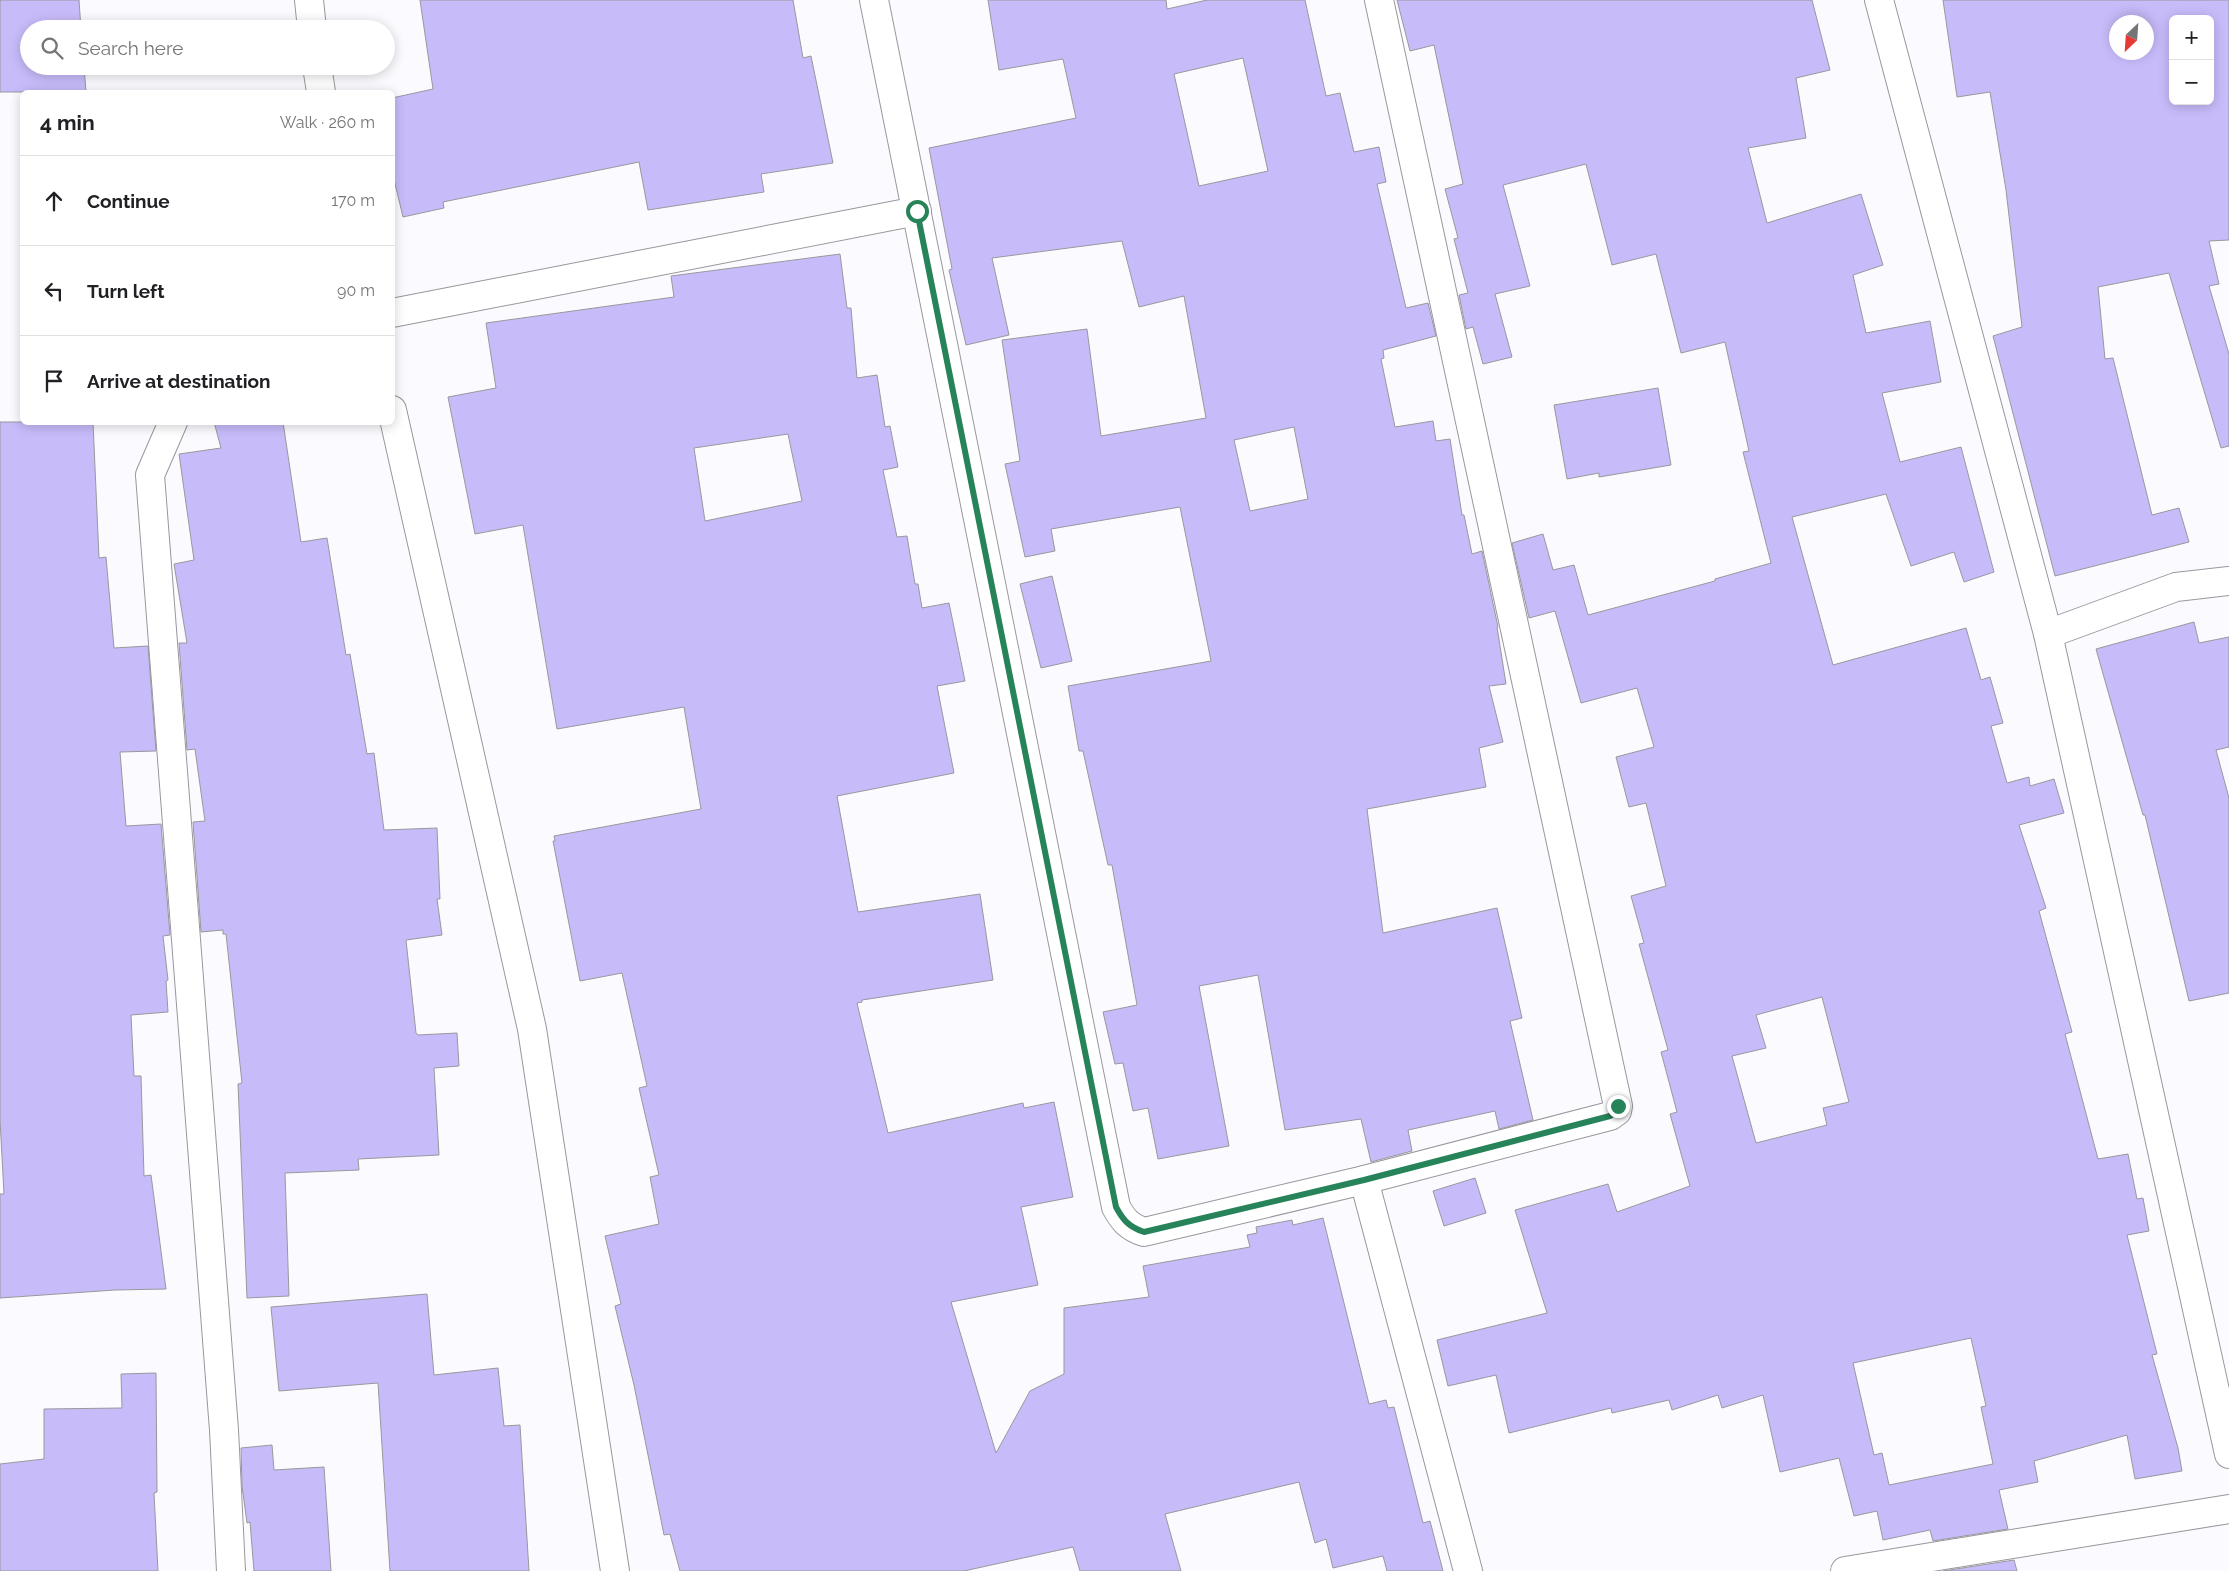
<!DOCTYPE html>
<html lang="en">
<head>
<meta charset="utf-8">
<style>
	body { margin:0; font-family:Raleway,sans-serif; background:#f2f2f2; color:#202124 }
	.controls { position:absolute; right:15px; top:15px; display:grid; overflow:hidden; border-radius:8px; box-shadow:0 2px 12px #0003 }
	.controls button { width:45px; height:45px; display:grid; place-items:center; padding:0; border:0; border-bottom:1px solid #e0e0e0; background:#fff; color:#202124; font:25px sans-serif }
	.compass { position:absolute; left:2109px; top:15px; width:45px; height:45px; border-radius:50%; background:#fff; box-shadow:0 2px 12px #0003; rotate:205deg }
	.stop { position:absolute; width:15px; height:15px; margin:-11px; border:4px solid #278359; border-radius:50%; background:#fff }
	.stop.end { background:#278359; border-color:#fff; box-shadow:0 1px 5px #0008 }
	.list { margin:0; padding:0; list-style:none }
	h2 { display:flex; justify-content:space-between; align-items:center; height:65px; margin:0; padding:0 20px; font-size:21px }
	h2 small { font-size:16px; font-weight:400; color:#757577 }
	.list li { display:grid; grid-template-columns:32px 1fr auto; gap:15px; align-items:center; box-sizing:border-box; height:90px; padding:0 20px; border-top:1px solid #e0e0e0 }
	.list b { display:block; font-size:19px; white-space:nowrap }
	.list em { font-size:16px; font-style:normal; color:#757577 }
	.icon { flex:none; width:28px; height:28px; fill:none; stroke:currentColor; stroke-width:2; stroke-linecap:round; stroke-linejoin:round }
	.map { position:relative; flex:none; width:2229px; height:1571px; overflow:hidden }
	.search { position:absolute; background:#fff; box-shadow:0 2px 12px #0003; left:20px; top:20px; width:375px; height:55px; display:flex; align-items:center; gap:12px; box-sizing:border-box; padding:0 18px; border-radius:28px; color:#757577; font-size:19px }
	.panel { position:absolute; background:#fff; box-shadow:0 2px 12px #0003; left:20px; top:90px; width:375px; height:335px; border-radius:8px }
	.map>svg:first-child { display:block }
	.building { fill:#c8bbfa; stroke:#99989c; fill-rule:evenodd }
	.lines { fill:none; stroke-linecap:round; stroke-linejoin:round }
	.minor-casing { stroke:#98989c; stroke-width:30 }
	.minor { stroke:#fff; stroke-width:28 }
	.route { stroke:#278359; stroke-width:6 }
</style>
</head>
<body>
<div class="map">
<svg width="2229" height="1571" viewBox="0 0 2229 1571">
	<rect width="100%" height="100%" fill="#fbfbff"/>
	<g class="building">
		<path d="M0 0H79L81 29H29V66H84L86 92H0Z"/>
		<path d="M420 0H793L803 58 811 56 833 163 761 174 764 192 648 210 639 162 443 202 444 208 403 217 392 171V98L433 89Z"/>
		<path d="M988 0H1166L1167 9 1207 0H1305L1326 96 1340 93 1354 152 1379 147 1386 182 1377 184 1406 308 1428 303 1436 336 1383 350 1384 358 1381 359 1395 427 1433 421 1436 441 1450 439 1462 515H1464L1472 554 1482 551 1498 627H1497L1506 684 1489 686 1503 742 1479 748 1486 787 1367 809 1383 933 1497 908 1522 1018 1510 1021 1533 1120 1499 1129 1495 1111 1408 1130 1412 1151 1371 1162 1361 1119 1285 1130 1258 975 1199 986 1229 1146 1158 1159 1148 1108 1133 1111 1123 1063 1115 1064 1103 1012 1137 1005 1112 865H1108L1083 751H1079L1068 686 1211 661 1180 507 1051 529 1055 551 1025 557 1005 464 1020 461 1002 340 1087 329 1101 436 1206 418 1184 296 1139 307 1122 241 992 258 1009 335 966 345 949 270 952 269 929 148 1076 118 1063 59 999 70ZM1243 58 1268 171 1199 186 1174 74ZM1294 427 1308 499 1250 511 1234 440Z"/>
		<path d="M1397 0H1812L1830 70 1796 78 1806 138 1748 148 1767 223 1861 194 1883 265 1853 275 1866 333 1930 321 1941 382 1882 393 1900 462 1961 447 1994 572 1964 582 1954 552 1911 566 1886 494 1792 517 1833 665 1966 628 1981 680 1990 677 2003 723 1991 726 2007 783 2029 777 2030 786 2054 779 2064 813 2019 825 2046 908 2039 911 2072 1032 2065 1034 2098 1159 2128 1154 2137 1199 2143 1198 2149 1231 2127 1235 2157 1354 2152 1355 2178 1448 2182 1471 2135 1479 2127 1435 2034 1461 2038 1482 1999 1490 2008 1529 1933 1541 1930 1530 1883 1540 1877 1511 1854 1516 1839 1458 1780 1472 1763 1395 1722 1408 1718 1395 1672 1410 1669 1400 1612 1413 1611 1408 1509 1433 1496 1375 1448 1386 1437 1340 1547 1313 1515 1210 1608 1184 1617 1212 1690 1186 1670 1114 1677 1112 1661 1052 1668 1050 1639 944 1644 943 1631 896 1666 886 1646 803 1629 807 1616 757 1654 747 1637 688 1581 703 1555 611 1529 618 1512 543 1543 534 1553 570 1574 565 1588 615 1715 581V579L1771 563 1743 452 1749 451 1725 342 1681 353 1656 254 1612 265 1586 164 1503 185 1530 286 1495 294 1512 357 1483 364 1473 327 1466 329 1459 295 1468 293 1454 239 1458 238 1445 189 1463 184 1434 45 1410 51ZM1822 997 1849 1102 1823 1108 1827 1125 1756 1143 1732 1056 1766 1048 1756 1015ZM1971 1338 1986 1406 1981 1407 1993 1464 1889 1485 1882 1453 1874 1455 1853 1363Z"/>
		<path d="M1943 0H2229V240L2209 241 2219 284 2209 286 2229 354V446L2221 448 2169 273 2098 287 2105 359 2113 358 2152 515 2179 508 2189 542 2055 576 1993 336 2022 327 2006 190 1990 92 1957 97ZM2173 19H2210V101H2173ZM2116 22H2146V52H2116Z"/>
		<path d="M840 254 847 308H851L857 378 877 375 885 427 890 426 898 467 883 470 897 537 907 536 915 584H918L922 608 949 603 965 681 937 686 954 773 837 796 858 912 980 894 993 980 862 1000V1002L857 1003 888 1133 1023 1103 1024 1108 1054 1102 1073 1197 1021 1207 1038 1285 951 1302 996 1453 1030 1391 1064 1374V1308L1149 1297 1143 1266 1250 1247 1247 1235 1257 1233 1256 1227 1292 1220 1293 1225 1323 1218 1369 1404 1386 1400 1388 1408 1394 1407 1423 1523 1430 1521 1443 1571H1387L1383 1556 1333 1568 1326 1539 1315 1543 1299 1482 1165 1514 1181 1571H1080L1073 1547 964 1571H680L670 1534 664 1535 634 1385 615 1306 621 1304 605 1236 659 1224 650 1177 659 1175 639 1088 647 1086 622 973 580 981 553 841H555L554 836 701 809 684 707 557 729 523 525 475 534 448 397 496 388 486 323 674 297 671 276ZM788 434 802 501 705 521 694 448Z"/>
		<path d="M1658 388 1671 465 1599 477V473L1567 479 1554 405Z"/>
		<path d="M0 422H93L99 558 106 557 114 648 148 646 156 751 120 752 126 826 161 824 170 935 163 936 168 980 166 981 168 1012 131 1015 134 1076H141L144 1176 151 1175 166 1289 115 1290 0 1298V1194H4L0 1120Z"/>
		<path d="M214 422H283L301 542 327 538 346 655 350 654 367 754 374 753 384 830 437 828 440 899H437L442 935 406 940 416 1033 418 1035 457 1033 459 1066 434 1068 439 1155 358 1159 359 1170 285 1173 289 1296 247 1298 238 1084 242 1083 226 934H223V930L201 932 193 822 205 821 195 749 187 750 179 643H187L174 564 194 560 179 454 221 448Z"/>
		<path d="M1052 576 1072 661 1041 668 1020 584Z"/>
		<path d="M2194 622 2199 643 2229 637V747L2216 750 2229 798V993L2189 1001 2145 815H2143L2096 649Z"/>
		<path d="M1475 1178 1486 1213 1444 1226 1433 1191Z"/>
		<path d="M427 1294 434 1375 498 1368 504 1426 520 1425 529 1571H390L378 1383 279 1391 271 1307Z"/>
		<path d="M156 1373 157 1492 154 1493 158 1571H0V1464L44 1459V1409L122 1408 121 1374Z"/>
		<path d="M272 1445 274 1470 324 1467 331 1571H254L250 1522 247 1523 242 1486 241 1448Z"/>
		<path d="M2014 1560 2017 1571H1943Z"/>
	</g>
	<g class="lines">
		<g class="minor-casing">
			<g id="minor">
				<path d="M309 0 312 29"/>
				<path d="M874 0 1116 1207C1123 1220 1129 1227 1144 1232L1364 1180 1610 1116 1617 1111 1618 1106 1379 0"/>
				<path d="M1879 0 2048 634 2229 1454"/>
				<path d="M317 66 321 92"/>
				<path d="M392 313 917 211"/>
				<path d="M392 410 532 1029 615 1571"/>
				<path d="M173 422 150 475 224 1430 231 1571"/>
				<path d="M2048 634 2176 587 2229 581"/>
				<path d="M1364 1180 1468 1571"/>
				<path d="M1845 1571 2229 1509"/>
			</g>
		</g>
		<use href="#minor" class="minor"/>
	</g>
	<g class="lines">
		<path class="route" d="M917 211 1116 1207C1123 1220 1129 1227 1144 1232L1364 1180 1610 1116 1617 1111 1618 1106"/>
	</g>
</svg>
<div class="controls">
<button>+</button>
<button>−</button>
</div>
<svg class="compass" viewBox="-18 -18 36 36"><path d="M0-13l5 13h-10z" fill="#e53935"/><path d="M0 13l5-13h-10z" fill="#757577"/></svg>
<div class="stop" style="left:917px;top:211px"></div>
<div class="stop end" style="left:1618px;top:1106px"></div>
<div class="search"><svg class="icon" aria-label="search" viewBox="0 0 24 24"><circle cx="10" cy="10" r="6"/><path d="M15 15l6 6"/></svg>Search here</div>
<section class="panel">
<h2>4 min<small>Walk · 260 m</small></h2>
<ul class="list">
<li><svg class="icon" aria-label="ahead" viewBox="0 0 24 24"><path d="M12 20V5M6 11l6-6 6 6"/></svg><div><b>Continue</b></div><em>170 m</em></li>
<li><svg class="icon" aria-label="left" viewBox="0 0 24 24"><path d="M17 20v-9H6M10 6l-5 5 5 5"/></svg><div><b>Turn left</b></div><em>90 m</em></li>
<li><svg class="icon" aria-label="arrive" viewBox="0 0 24 24"><path d="M6 21V4h12l-3 4 3 4H6"/></svg><div><b>Arrive at destination</b></div></li>
</ul>
</section>
</div>
</body>
</html>
